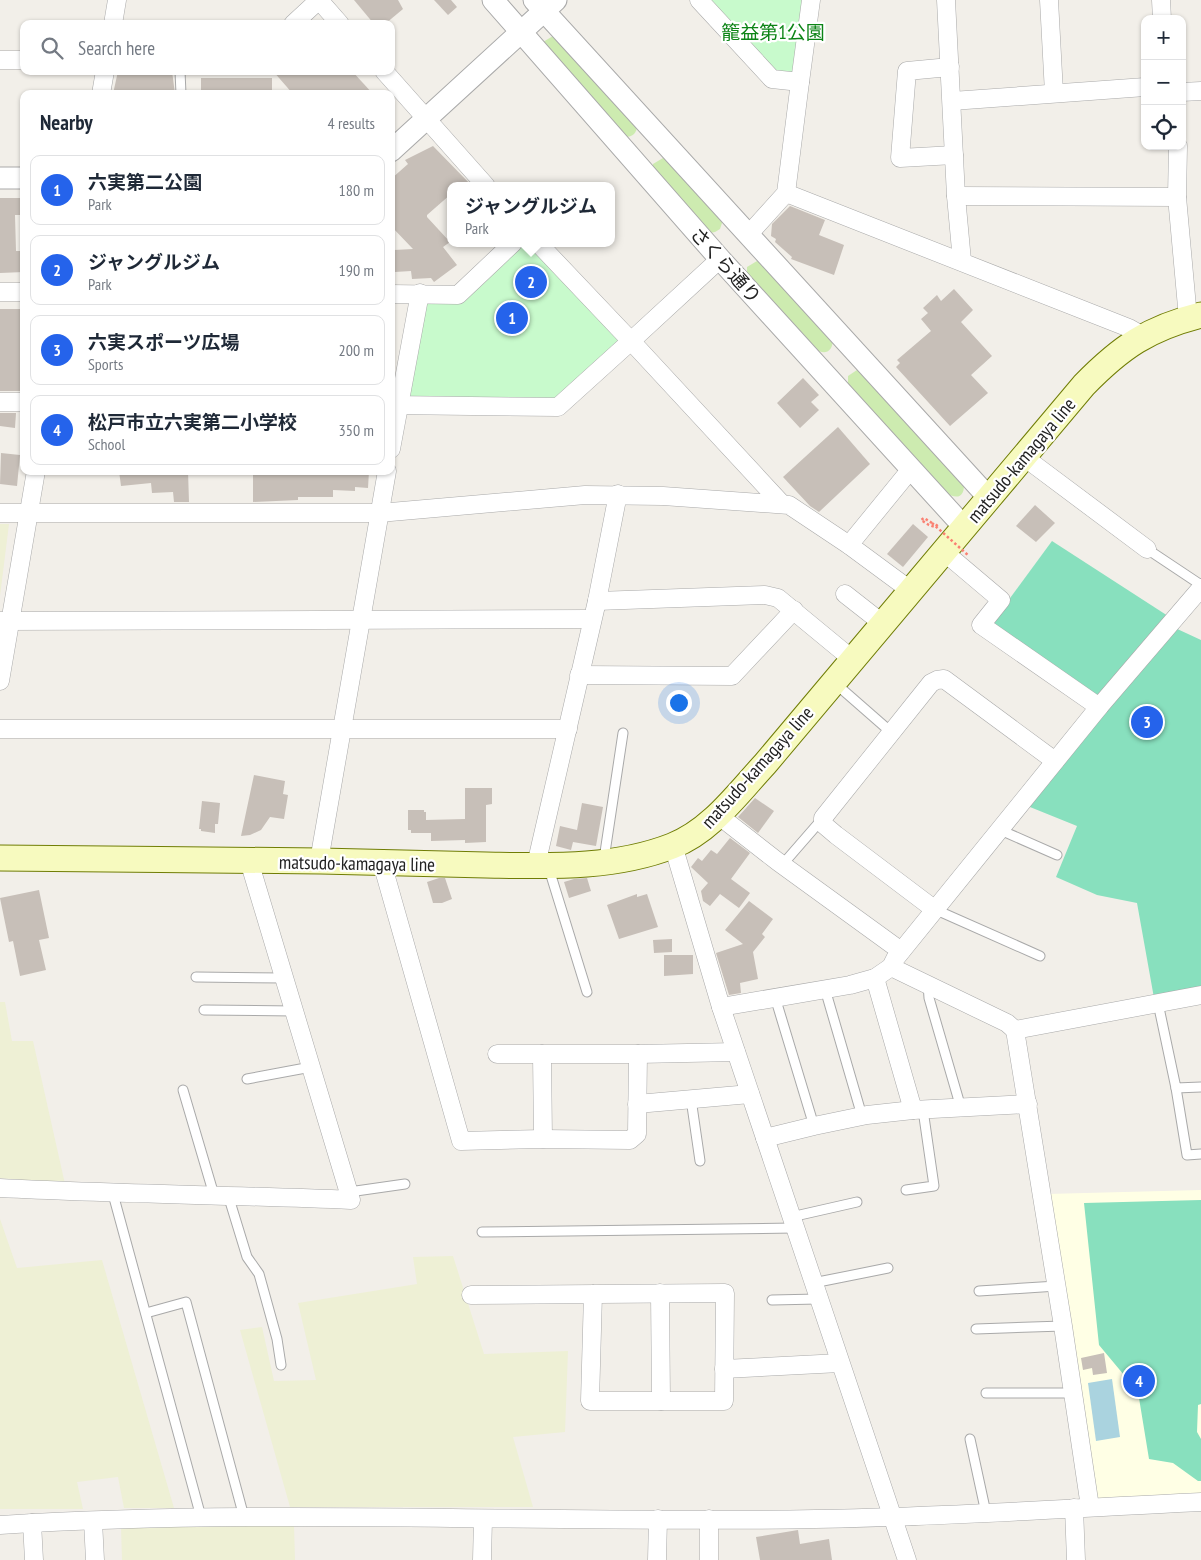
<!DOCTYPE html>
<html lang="en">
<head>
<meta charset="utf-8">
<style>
	body { margin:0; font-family:"PT Sans Narrow","Noto Sans JP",sans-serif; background:#f6f6f7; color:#1f2937 }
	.controls { position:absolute; right:15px; top:15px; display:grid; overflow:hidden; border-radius:10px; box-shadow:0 1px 4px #0004 }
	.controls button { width:45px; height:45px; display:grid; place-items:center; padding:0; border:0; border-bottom:1px solid #e0e1e3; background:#fff; color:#1f2937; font:25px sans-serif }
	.you { position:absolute; left:678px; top:702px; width:18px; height:18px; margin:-12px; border:4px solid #fff; border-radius:50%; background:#1a73e8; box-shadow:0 0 0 8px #1a73e833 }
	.badge { display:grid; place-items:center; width:32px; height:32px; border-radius:50%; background:#2563eb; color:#fff; font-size:16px; font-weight:700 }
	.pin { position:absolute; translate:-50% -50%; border:2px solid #fff; box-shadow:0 1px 5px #0006 }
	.popup { position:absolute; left:447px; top:182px; width:168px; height:65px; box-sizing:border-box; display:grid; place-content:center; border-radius:10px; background:#fff; filter:drop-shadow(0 1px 4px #0005); font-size:16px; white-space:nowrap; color:#747a83 }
	.popup b { font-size:19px; color:#1f2937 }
	.popup::after { content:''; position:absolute; left:50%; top:100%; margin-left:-10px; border:10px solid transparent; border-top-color:#fff }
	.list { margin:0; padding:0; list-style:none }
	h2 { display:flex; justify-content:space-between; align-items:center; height:65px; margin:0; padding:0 20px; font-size:21px }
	h2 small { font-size:16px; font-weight:400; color:#747a83 }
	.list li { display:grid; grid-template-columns:32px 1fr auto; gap:15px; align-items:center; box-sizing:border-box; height:70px; margin:0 10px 10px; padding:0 10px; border:1px solid #e0e1e3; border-radius:10px }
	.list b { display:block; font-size:19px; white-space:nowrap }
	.list p { margin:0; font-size:16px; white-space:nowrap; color:#747a83 }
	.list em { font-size:16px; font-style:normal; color:#747a83 }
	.icon { flex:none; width:28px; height:28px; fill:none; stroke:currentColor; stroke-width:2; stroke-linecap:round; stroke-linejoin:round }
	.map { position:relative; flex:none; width:1201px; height:1560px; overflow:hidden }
	.search { position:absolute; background:#fff; box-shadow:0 1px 4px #0004; left:20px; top:20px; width:375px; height:55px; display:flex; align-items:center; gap:12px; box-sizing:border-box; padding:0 18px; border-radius:10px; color:#747a83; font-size:19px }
	.panel { position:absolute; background:#fff; box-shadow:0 1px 4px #0004; left:20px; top:90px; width:375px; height:385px; border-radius:10px }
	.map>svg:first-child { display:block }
	.education { fill:#ffffe5 }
	.farmland { fill:#eef0d5 }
	.grass { fill:#cdebb0 }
	.park { fill:#c8facc }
	.pitch { fill:#88e0be }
	.water { fill:#aad3df }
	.building { fill:#c7bfb8 }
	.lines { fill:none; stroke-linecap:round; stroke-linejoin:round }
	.service-casing { stroke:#a9a9a9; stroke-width:11 }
	.minor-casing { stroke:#a9a9a9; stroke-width:19 }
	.tertiary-casing { stroke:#a9a9a9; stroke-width:23 }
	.secondary-casing { stroke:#707d05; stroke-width:27 }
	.path { stroke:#fa8072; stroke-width:2.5; stroke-dasharray:2.5 2.5; stroke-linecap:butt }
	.service { stroke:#fff; stroke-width:9 }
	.minor { stroke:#fff; stroke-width:18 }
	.tertiary { stroke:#fff; stroke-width:21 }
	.secondary { stroke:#f7fabf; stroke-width:25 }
	.path-bridge { stroke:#fa8072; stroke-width:2.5; stroke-dasharray:2.5 2.5; stroke-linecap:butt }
	.labels { text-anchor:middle; stroke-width:4.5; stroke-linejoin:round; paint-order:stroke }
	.park-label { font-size:19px; fill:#0c8416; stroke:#fff }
	.street-label { font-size:19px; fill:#222; stroke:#fff }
</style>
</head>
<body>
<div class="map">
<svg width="1201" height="1560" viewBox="0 0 1201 1560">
	<rect width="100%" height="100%" fill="#f2efe9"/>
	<path class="education" d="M1201 1190V1495L1093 1500 1047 1194Z"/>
	<g class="farmland">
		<path d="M0 524H9L0 596Z"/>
		<path d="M0 1002H5L12 1041H33L65 1184 0 1178Z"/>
		<path d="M0 1219 17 1268 102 1260 174 1508H124L118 1477 77 1482 83 1509H0Z"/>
		<path d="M453 1256 484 1354 568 1351 565 1432 513 1437 533 1507H290L240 1330 262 1327 274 1381 316 1380 298 1303 417 1284 413 1257Z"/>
		<path d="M294 1525 295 1560H122L121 1527Z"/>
	</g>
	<g class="grass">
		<path d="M553 36 637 125C637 133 633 137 625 137L543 42Z"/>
		<path d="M663 158 668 160 723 220 720 229 715 232 710 233 653 168V164Z"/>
		<path d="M757 261 762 262 833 340C832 354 823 355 814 348L747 276V267Z"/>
		<path d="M857 370 862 372 964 485C964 499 955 499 945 492L848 385V376Z"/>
	</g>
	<g class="park">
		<path d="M704 0H811L800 82 772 79Z"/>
		<path d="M513 243H538L631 341 558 407 399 405 420 293 458 295Z"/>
	</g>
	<g class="pitch">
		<path d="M1052 541 1168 616 1100 694H1090L991 624Z"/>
		<path d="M1173 627 1201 640V990L1154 998 1137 903 1097 895 1056 877 1077 826 1025 805Z"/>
		<path d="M1201 1200V1404L1198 1405 1197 1432 1201 1439V1481H1198L1173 1463 1149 1459 1139 1398 1129 1381 1099 1345 1084 1203Z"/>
	</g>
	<path class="water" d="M1112 1379 1120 1437 1096 1441 1088 1383Z"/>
	<g class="building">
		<path d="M354 0H398L403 9 385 24H374Z"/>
		<path d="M434 0H451L457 7 448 15Z"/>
		<path d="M118 71H172L175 94H113Z"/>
		<path d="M273 71H352L373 94H293Z"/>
		<rect x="201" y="78" width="71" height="16"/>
		<path d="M433 146 472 186H451V194L427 215V217L450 242 443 247 457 265 434 282 431 278 412 279 411 271 395 272 394 250 413 249 391 226V179L408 164 405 160Z"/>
		<path d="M0 198H21V215H15L16 251H24V272L0 273Z"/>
		<path d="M790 206 825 220 819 235 844 245 834 275 791 259 792 257 775 242 776 239 771 236 772 224Z"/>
		<path d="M954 289 973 310 961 322 992 356 971 375 988 393 950 426 896 367 900 363 897 360 931 331 921 319 928 313 923 308 937 295 941 301Z"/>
		<rect x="0" y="309" width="24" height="82"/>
		<path d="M803 378 819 395 811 402 819 410 800 428 777 403Z"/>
		<path d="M0 413H16L15 428 0 426Z"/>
		<path d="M838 427 870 464 819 512 810 506 783 477Z"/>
		<path d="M1 453 20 455 17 486 0 484Z"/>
		<path d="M119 471H188L189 502H174L173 492 152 493 151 483 121 486Z"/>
		<path d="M253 471H273V473L309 471H369L368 488 355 487V491L333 490V497H298V500L253 502Z"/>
		<path d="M1035 505 1055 523 1036 542 1016 526Z"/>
		<path d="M913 524 928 537 903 567 887 554Z"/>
		<path d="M254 775 285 781 283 794 288 795 284 819 270 817 261 830 250 835 241 836Z"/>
		<path d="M465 788H492V804L486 805V842L465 843V840L431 841V833H411V830H408V810H424V812H426V820L465 819Z"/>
		<path d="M755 798 774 811 758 833 738 817Z"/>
		<path d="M202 801 220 803 218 824H215V833L201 831V829H199Z"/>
		<path d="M582 803 603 807 596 846 573 842 571 850 556 846 560 826 577 830Z"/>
		<path d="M730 838 750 853 731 879 750 893 739 908 720 894 710 906 703 901 701 891 708 883 691 867 698 858 702 861 711 850 717 854Z"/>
		<path d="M439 878H445L452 899 442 903H433L427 882Z"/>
		<path d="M587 878 591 891 569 898 564 882 574 879Z"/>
		<path d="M39 890 49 938 39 940 46 970 20 976 13 941 9 942 0 898Z"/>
		<path d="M637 894V897L647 894 658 927 619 939 607 905Z"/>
		<path d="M749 901 773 919 762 934 765 937 753 952 758 979 740 983 741 993 729 995 716 953 743 944 725 930Z"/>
		<path d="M672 939V952L654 953 653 940Z"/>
		<path d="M664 955H693V974L664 976Z"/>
		<path d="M1104 1353 1107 1373 1093 1375 1092 1368 1083 1370 1081 1358Z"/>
		<path d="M798 1530 800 1544 829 1539 832 1560H760L756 1537Z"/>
	</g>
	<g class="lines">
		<g class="service-casing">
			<g id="service">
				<path d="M180 71 181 94"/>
				<path d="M1147 549 1201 585"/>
				<path d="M836 684 892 733"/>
				<path d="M998 829 1057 855"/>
				<path d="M604 859 623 733"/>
				<path d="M783 864 823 818"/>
				<path d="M549 869 587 992"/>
				<path d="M934 909 1040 956"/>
				<path d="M196 977 284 978"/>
				<path d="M928 984 929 998 961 1108"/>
				<path d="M825 989 862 1116"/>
				<path d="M775 997 814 1126"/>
				<path d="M1158 1003 1176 1088 1201 1087"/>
				<path d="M204 1010 294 1011"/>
				<path d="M247 1079 311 1067"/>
				<path d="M1176 1088 1187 1155 1201 1154"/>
				<path d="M183 1090 214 1195"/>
				<path d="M691 1099 700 1161"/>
				<path d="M906 1190 934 1186 923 1110"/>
				<path d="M349 1192 405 1184"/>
				<path d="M113 1194 201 1517"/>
				<path d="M228 1195 247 1257 259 1274 277 1339 281 1365"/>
				<path d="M791 1217 857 1202"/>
				<path d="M482 1232 794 1228"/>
				<path d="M813 1283 888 1268"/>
				<path d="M979 1291 1057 1286"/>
				<path d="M772 1300 818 1299"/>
				<path d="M146 1313 186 1302 244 1517"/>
				<path d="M976 1329 1063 1326"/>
				<path d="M986 1393H1073"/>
				<path d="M970 1439 986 1513"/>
			</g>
		</g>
		<g class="minor-casing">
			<g id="minor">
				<path d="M319 0 340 24"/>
				<path d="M699 0 772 79 800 82 811 0"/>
				<path d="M946 0 956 196 962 261"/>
				<path d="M1049 0 1054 93"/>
				<path d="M1161 0 1162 19"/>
				<path d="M113 24 117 0"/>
				<path d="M293 24 319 0"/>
				<path d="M0 60H24"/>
				<path d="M950 67 907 71 900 158 954 155"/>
				<path d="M384 71 486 186"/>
				<path d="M1182 92 1201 91"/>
				<path d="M101 94 105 71"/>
				<path d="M952 101 1145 87"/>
				<path d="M1178 146 1177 197 1188 318"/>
				<path d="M786 193 1129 328 1143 336"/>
				<path d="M956 196 1177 197"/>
				<path d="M749 234 786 193 800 82"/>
				<path d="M538 243 631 341 782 504"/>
				<path d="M0 292H24"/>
				<path d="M391 294 458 295 513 243"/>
				<path d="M0 402H24"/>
				<path d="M391 405 558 407 631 341 720 259"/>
				<path d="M391 449 420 293"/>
				<path d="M1024 457 1147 549"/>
				<path d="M0 513H379L585 495 663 496 789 505 849 545 910 590"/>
				<path d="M849 545 911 469"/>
				<path d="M943 551 1001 600 981 625 1099 707"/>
				<path d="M845 594 882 623"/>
				<path d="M597 601 765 595 778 598 852 659"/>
				<path d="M0 621 592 619"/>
				<path d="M579 675 732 676 794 610"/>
				<path d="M0 681 36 471"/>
				<path d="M0 729H568"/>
				<path d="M718 815 777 861 901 951"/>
				<path d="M673 845 721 1007 907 1560"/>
				<path d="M319 861 387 471"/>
				<path d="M382 863 461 1141 543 1139 630 1140 637 1134 638 1054H497"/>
				<path d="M536 865 597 601 618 494"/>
				<path d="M934 909 836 835 823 824V818L931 683 937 680 944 679 1055 761"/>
				<path d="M891 967 1007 1023 1015 1030"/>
				<path d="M875 978 913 1110 1028 1104"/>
				<path d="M721 1007 850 985 875 978 891 967 895 959 1099 707 1201 588"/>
				<path d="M542 1054 543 1139"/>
				<path d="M638 1054 736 1052"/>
				<path d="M637 1104 750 1094"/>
				<path d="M765 1138 814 1126 867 1115 913 1110"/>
				<path d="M0 1188C117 1194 234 1195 351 1200L249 861"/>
				<path d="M660 1293 661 1401"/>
				<path d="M471 1295C556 1294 640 1294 725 1293L724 1401H590L593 1294"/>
				<path d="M724 1369 840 1363"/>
				<path d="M1090 1507 1063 1326 1015 1030 1201 995"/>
				<path d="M1074 1508 1076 1560"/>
				<path d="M709 1519V1560"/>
				<path d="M93 1521 95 1560"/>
				<path d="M32 1523 34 1560"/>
				<path d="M0 1525C271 1508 543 1524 815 1519 944 1517 1072 1508 1201 1502"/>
				<path d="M482 1560 483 1519"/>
				<path d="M657 1560 658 1519"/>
			</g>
		</g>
		<g class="tertiary-casing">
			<g id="tertiary">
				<path d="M493 0 720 259 964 527"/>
				<path d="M534 0 989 498"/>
				<path d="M391 151 556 0"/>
				<path d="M0 178H24"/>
			</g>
		</g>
		<g class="secondary-casing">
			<path id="secondary" d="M0 858C107 860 214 859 321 861 376 862 431 864 486 865 548 866 613 869 672 846 711 831 738 793 765 764L1084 385C1121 347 1149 328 1201 315"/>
		</g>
		<path class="path" d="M932 523 924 518 921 520 929 525 935 527 938 524"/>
		<use href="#service" class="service"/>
		<use href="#minor" class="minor"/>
		<use href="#tertiary" class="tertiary"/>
		<use href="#secondary" class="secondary"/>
		<path class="path-bridge" d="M932 523 969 556"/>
	</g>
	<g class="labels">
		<g class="park-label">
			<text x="773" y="39">籠益第1公園</text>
		</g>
		<g class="street-label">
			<text transform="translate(726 265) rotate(48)" y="7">さくら通り</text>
			<text transform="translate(1021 460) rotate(-50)" y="7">matsudo-kamagaya line</text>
			<text transform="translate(757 767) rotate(-48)" y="7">matsudo-kamagaya line</text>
			<text transform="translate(357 863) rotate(1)" y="7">matsudo-kamagaya line</text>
		</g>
	</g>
</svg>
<div class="controls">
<button>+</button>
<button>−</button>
<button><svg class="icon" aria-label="locate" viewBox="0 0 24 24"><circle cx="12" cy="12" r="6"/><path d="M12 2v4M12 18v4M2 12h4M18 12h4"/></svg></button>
</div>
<div class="you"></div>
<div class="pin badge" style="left:512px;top:318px">1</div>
<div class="pin badge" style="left:531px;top:282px">2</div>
<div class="popup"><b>ジャングルジム</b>Park</div>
<div class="pin badge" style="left:1147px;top:722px">3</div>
<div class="pin badge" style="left:1139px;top:1381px">4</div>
<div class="search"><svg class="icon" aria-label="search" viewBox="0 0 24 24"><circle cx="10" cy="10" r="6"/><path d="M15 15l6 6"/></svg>Search here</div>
<section class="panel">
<h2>Nearby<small>4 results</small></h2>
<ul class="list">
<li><span class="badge">1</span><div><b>六実第二公園</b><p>Park</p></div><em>180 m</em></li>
<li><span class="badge">2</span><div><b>ジャングルジム</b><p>Park</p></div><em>190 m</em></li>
<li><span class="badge">3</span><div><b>六実スポーツ広場</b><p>Sports</p></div><em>200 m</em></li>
<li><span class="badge">4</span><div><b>松戸市立六実第二小学校</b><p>School</p></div><em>350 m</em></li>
</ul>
</section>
</div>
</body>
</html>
